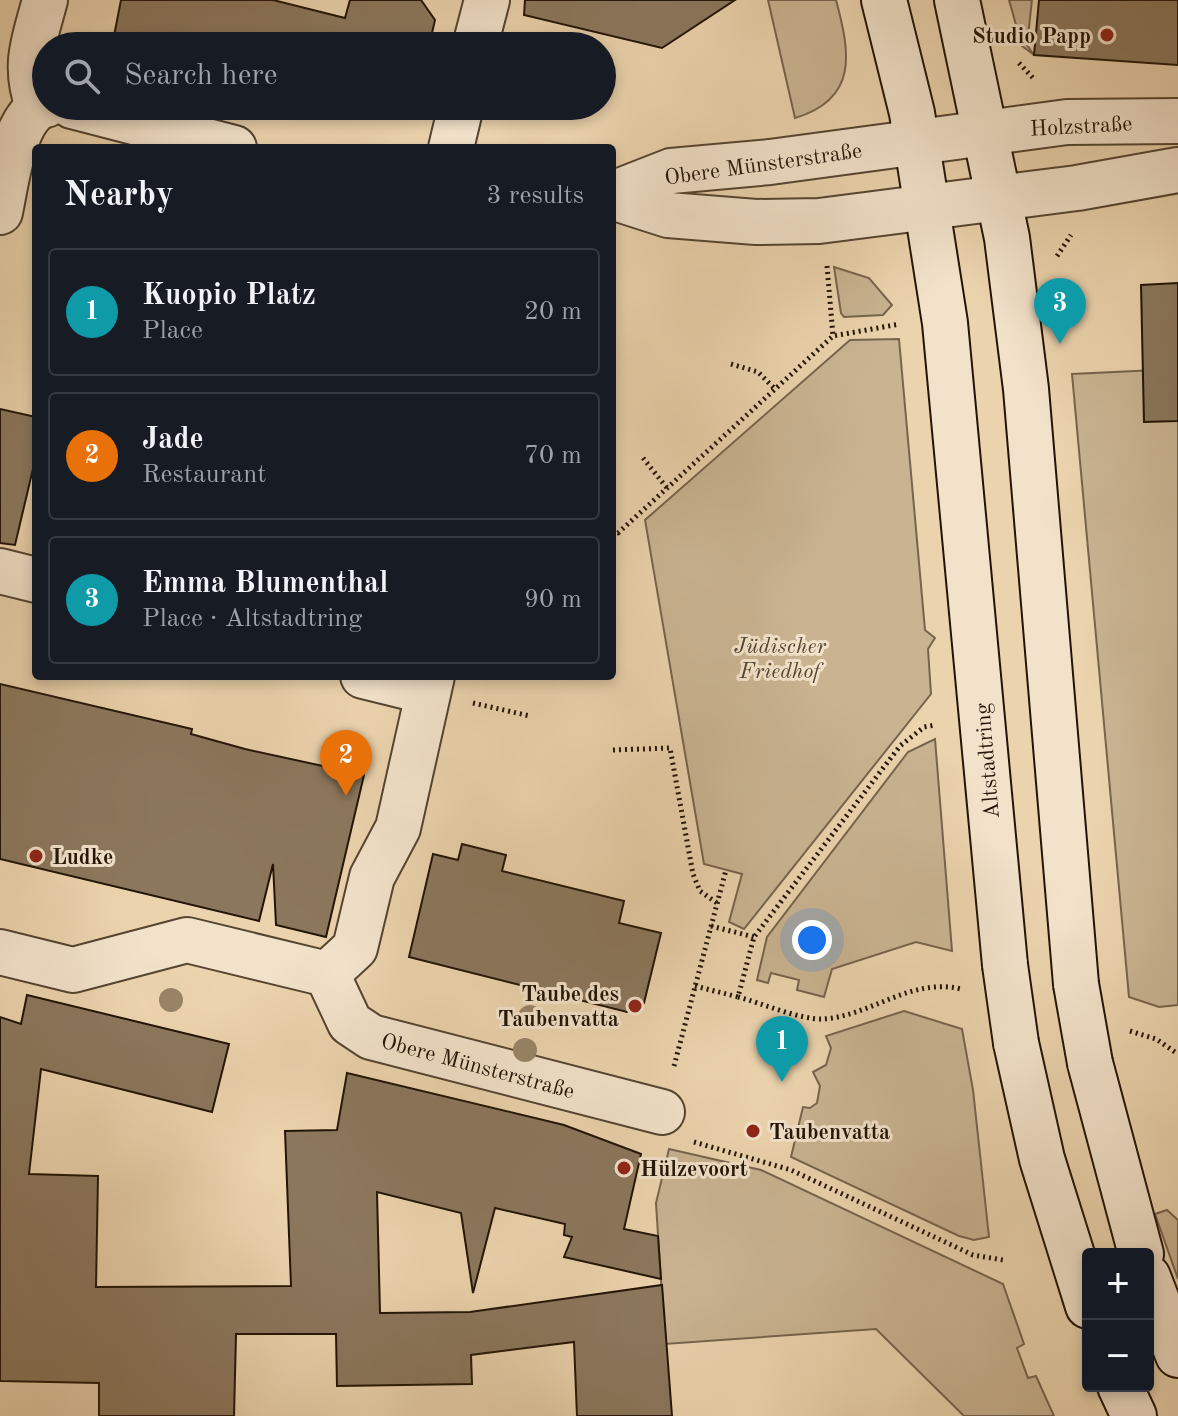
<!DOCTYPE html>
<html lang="en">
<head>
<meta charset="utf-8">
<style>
	body { margin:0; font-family:"Old Standard TT",serif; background:#20242c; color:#f1f3f6 }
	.controls { position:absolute; right:24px; bottom:24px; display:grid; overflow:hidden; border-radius:8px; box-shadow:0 4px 12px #0003 }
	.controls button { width:72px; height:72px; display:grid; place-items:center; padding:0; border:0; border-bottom:2px solid #363941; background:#171b24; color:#f1f3f6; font:40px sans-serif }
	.you { position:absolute; left:812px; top:940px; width:28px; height:28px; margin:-20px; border:6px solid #fff; border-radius:50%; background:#1a73e8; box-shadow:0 0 0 12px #1a73e833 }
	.badge { display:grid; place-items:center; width:52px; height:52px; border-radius:50%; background:#c59692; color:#fff; font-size:26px; font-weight:700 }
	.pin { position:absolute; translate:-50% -66px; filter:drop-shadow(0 2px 4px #0008) }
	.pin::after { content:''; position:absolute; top:42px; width:28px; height:24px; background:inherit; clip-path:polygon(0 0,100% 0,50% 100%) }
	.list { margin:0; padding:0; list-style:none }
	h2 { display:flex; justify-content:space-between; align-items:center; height:104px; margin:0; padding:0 32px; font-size:34px }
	h2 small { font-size:26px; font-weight:400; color:#9ea1a6 }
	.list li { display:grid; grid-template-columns:52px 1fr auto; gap:24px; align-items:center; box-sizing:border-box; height:128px; margin:0 16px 16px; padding:0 16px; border:2px solid #363941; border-radius:8px }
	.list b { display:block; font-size:30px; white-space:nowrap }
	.list p { margin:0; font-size:26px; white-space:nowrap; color:#9ea1a6 }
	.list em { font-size:26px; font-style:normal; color:#9ea1a6 }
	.icon { flex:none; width:44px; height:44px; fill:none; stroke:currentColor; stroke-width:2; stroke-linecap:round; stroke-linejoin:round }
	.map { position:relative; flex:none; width:1178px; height:1416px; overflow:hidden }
	.search { position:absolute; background:#171b24; box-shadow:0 4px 12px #0003; left:32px; top:32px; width:584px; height:88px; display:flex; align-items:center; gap:20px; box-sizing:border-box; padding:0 28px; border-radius:44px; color:#9ea1a6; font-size:30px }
	.panel { position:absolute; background:#171b24; box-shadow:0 4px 12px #0003; left:32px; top:144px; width:584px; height:536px; border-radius:8px }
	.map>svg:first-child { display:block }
	.green { fill:#c9b391; stroke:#76644c; stroke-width:2 }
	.building { fill:#8b775d; stroke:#221406; stroke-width:2 }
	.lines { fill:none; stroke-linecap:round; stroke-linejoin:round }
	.street-casing { stroke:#544430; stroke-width:48 }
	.secondary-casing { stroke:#221406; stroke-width:48 }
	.path { stroke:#221406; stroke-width:5; stroke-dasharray:2 4; stroke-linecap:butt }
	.street { stroke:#f2e2ca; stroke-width:44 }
	.secondary { stroke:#f2e2ca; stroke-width:44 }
	.secondary-bridge-casing { stroke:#221406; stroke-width:48; stroke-linecap:butt }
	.secondary-bridge { stroke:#f2e2ca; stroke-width:44 }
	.tree { fill:#988468 }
	.poi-dot { fill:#8f2418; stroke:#f2e2ca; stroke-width:3 }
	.labels { text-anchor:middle; stroke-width:6; stroke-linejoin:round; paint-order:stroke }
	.poi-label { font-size:22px; font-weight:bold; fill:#221406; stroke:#f2e2ca; text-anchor:start }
	.street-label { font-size:22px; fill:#221406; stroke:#f2e2ca }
	.park-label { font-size:22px; font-style:italic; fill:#544430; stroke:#f2e2ca }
</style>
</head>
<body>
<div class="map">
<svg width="1178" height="1416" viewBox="0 0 1178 1416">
	<rect width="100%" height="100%" fill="#ebd3ad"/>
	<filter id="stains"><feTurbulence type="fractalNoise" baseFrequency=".0025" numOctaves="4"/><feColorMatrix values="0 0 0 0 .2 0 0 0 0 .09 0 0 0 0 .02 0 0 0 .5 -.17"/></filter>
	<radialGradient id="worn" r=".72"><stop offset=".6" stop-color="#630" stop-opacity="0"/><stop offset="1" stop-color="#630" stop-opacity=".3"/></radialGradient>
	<g class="green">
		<path d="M768 0H836C850 52 859 99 795 118Z"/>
		<path d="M1009 0H1032L1027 45 1034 55 1022 46Z"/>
		<path d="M834 267 869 278 892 305 883 315 844 317 841 313Z"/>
		<path d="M899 339 925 630 935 638 928 649 931 694 744 929 729 922 742 874 704 864 645 520 850 340Z"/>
		<path d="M1178 369V1005L1159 1007 1129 997 1072 374Z"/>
		<path d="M935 739 952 951 916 942 832 969 824 997 797 990 799 980 771 973 768 983 757 980 767 937 908 752Z"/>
		<path d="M904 1011 962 1029 973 1090 989 1237 974 1240 959 1236 791 1157 803 1107 810 1108 817 1103 820 1086 813 1072 826 1065 831 1048 826 1036Z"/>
		<path d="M669 1149 761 1170 1003 1284 1024 1344 1017 1348 1028 1378 1036 1376 1054 1416H964L876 1329 665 1344 656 1203Z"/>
		<path d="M1167 1210 1178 1220V1279L1155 1214Z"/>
	</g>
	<g class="building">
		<path d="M121 0H273L345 18 350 0H421L435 20 429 46H133L113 41Z"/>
		<path d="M525 0H735L662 48 524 15Z"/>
		<path d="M1039 0H1178V65L1034 55Z"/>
		<path d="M1178 283V421L1144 422 1141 285Z"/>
		<path d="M0 409 36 417V456L15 545 0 543Z"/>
		<path d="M0 684 192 729 191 734 245 749 364 775 326 937 276 925 273 864 259 921 0 859Z"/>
		<path d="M462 844 506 855 502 871 624 901 619 923 661 933 644 1003 627 1012 409 957 433 854 458 860Z"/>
		<path d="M27 995 229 1044 212 1112 41 1069 29 1174 98 1176 96 1287 291 1286 285 1131 337 1130 347 1073 564 1125 641 1154 624 1229 658 1236 661 1279 564 1257 572 1237 564 1235 565 1224 495 1208 473 1293 461 1213 377 1192 380 1313 470 1312 662 1285 672 1416H577L574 1342 471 1355 472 1384 337 1386 336 1334H236L234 1416H99V1383L0 1381V1017L21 1024Z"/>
	</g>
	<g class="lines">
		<g class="street-casing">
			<g id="street">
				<path d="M475 46 487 0"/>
				<path d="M72 106 234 148"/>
				<path d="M38 107C23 64 34 42 45 0"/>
				<path d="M451 148 461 106"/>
				<path d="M612 194 671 171 770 162 1067 122 1178 121"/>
				<path d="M612 197 668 215 756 222 819 221 1077 188 1178 170"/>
				<path d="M0 212C6 185 14 111 46 105"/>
				<path d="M0 571 36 580"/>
				<path d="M363 676 428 692"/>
				<path d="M0 952 73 970 187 940 327 974 350 1023 371 1037 662 1112"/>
				<path d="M327 974 355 948 372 877 398 828 432 676"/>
			</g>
		</g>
		<g class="secondary-casing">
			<g id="secondary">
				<path d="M884 0 912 113 945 323 1005 965"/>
				<path d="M957 0 1007 238 1026 389 1076 984"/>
				<path d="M1016 1043 1042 1159 1088 1306"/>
				<path d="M1090 1063 1141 1254"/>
				<path d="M1148 1277 1178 1355"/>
				<path d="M1120 1386 1134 1416"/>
			</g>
		</g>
		<g class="path">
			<path d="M1019 63 1034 79"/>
			<path d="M1057 256 1071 235"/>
			<path d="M827 266 833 336"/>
			<path d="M731 364 758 372 775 389"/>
			<path d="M643 458 667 488"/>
			<path d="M612 531 618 533 833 336 900 324"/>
			<path d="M473 703 530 716"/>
			<path d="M613 750 670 748 693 874 700 891 717 903"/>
			<path d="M711 926 754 937"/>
			<path d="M695 986 738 997 754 937 900 746 924 727 935 725"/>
			<path d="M738 997C761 1003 801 1020 823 1019 871 1016 911 977 961 989"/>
			<path d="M1130 1031 1156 1039 1178 1054"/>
			<path d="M674 1066 726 870"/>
			<path d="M694 1142 791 1170 973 1255 1003 1260"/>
		</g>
		<use href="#street" class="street"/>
		<use href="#secondary" class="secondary"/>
		<g class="secondary-bridge-casing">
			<g id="secondary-bridge">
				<path d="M1005 965 1016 1043"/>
				<path d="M1076 984 1090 1063"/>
			</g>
		</g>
		<use href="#secondary-bridge" class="secondary-bridge"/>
	</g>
	<g class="tree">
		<circle cx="171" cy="1000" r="12"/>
		<circle cx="530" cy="1017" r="12"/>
		<circle cx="525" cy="1050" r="12"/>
	</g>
	<g class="poi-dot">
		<circle cx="1107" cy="35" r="8"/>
		<circle cx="36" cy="856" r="8"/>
		<circle cx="635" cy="1006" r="8"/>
		<circle cx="753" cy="1131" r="8"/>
		<circle cx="624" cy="1168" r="8"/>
	</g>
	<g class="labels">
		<g class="poi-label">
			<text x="1091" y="43" text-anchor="end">Studio Papp</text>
			<text x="52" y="864">Ludke</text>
			<text x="619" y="1001" text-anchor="end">Taube des<tspan x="619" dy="25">Taubenvatta</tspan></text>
			<text x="769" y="1139">Taubenvatta</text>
			<text x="640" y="1176">Hülzevoort</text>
		</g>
		<g class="street-label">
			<text transform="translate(1081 125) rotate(-3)" y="8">Holzstraße</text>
			<text transform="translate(763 163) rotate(-8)" y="8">Obere Münsterstraße</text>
			<text transform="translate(986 761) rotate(-95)" y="8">Altstadtring</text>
			<text transform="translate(478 1065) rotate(15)" y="8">Obere Münsterstraße</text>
		</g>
		<g class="park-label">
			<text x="780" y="653">Jüdischer<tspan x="780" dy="25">Friedhof</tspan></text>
		</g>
	</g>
	<rect width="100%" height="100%" filter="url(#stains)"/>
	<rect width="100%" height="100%" fill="url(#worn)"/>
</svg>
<div class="controls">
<button>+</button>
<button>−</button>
</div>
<div class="you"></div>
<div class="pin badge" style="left:782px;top:1082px;background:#0f9aa8">1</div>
<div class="pin badge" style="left:346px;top:796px;background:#e8710a">2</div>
<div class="pin badge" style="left:1060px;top:344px;background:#0f9aa8">3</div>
<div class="search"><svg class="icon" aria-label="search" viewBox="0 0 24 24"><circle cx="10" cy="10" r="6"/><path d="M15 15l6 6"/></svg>Search here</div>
<section class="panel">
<h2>Nearby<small>3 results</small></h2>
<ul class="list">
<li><span class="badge" style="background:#0f9aa8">1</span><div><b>Kuopio Platz</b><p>Place</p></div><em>20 m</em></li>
<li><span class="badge" style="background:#e8710a">2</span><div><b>Jade</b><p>Restaurant</p></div><em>70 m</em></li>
<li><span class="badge" style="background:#0f9aa8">3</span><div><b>Emma Blumenthal</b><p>Place · Altstadtring</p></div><em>90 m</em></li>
</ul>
</section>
</div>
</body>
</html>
